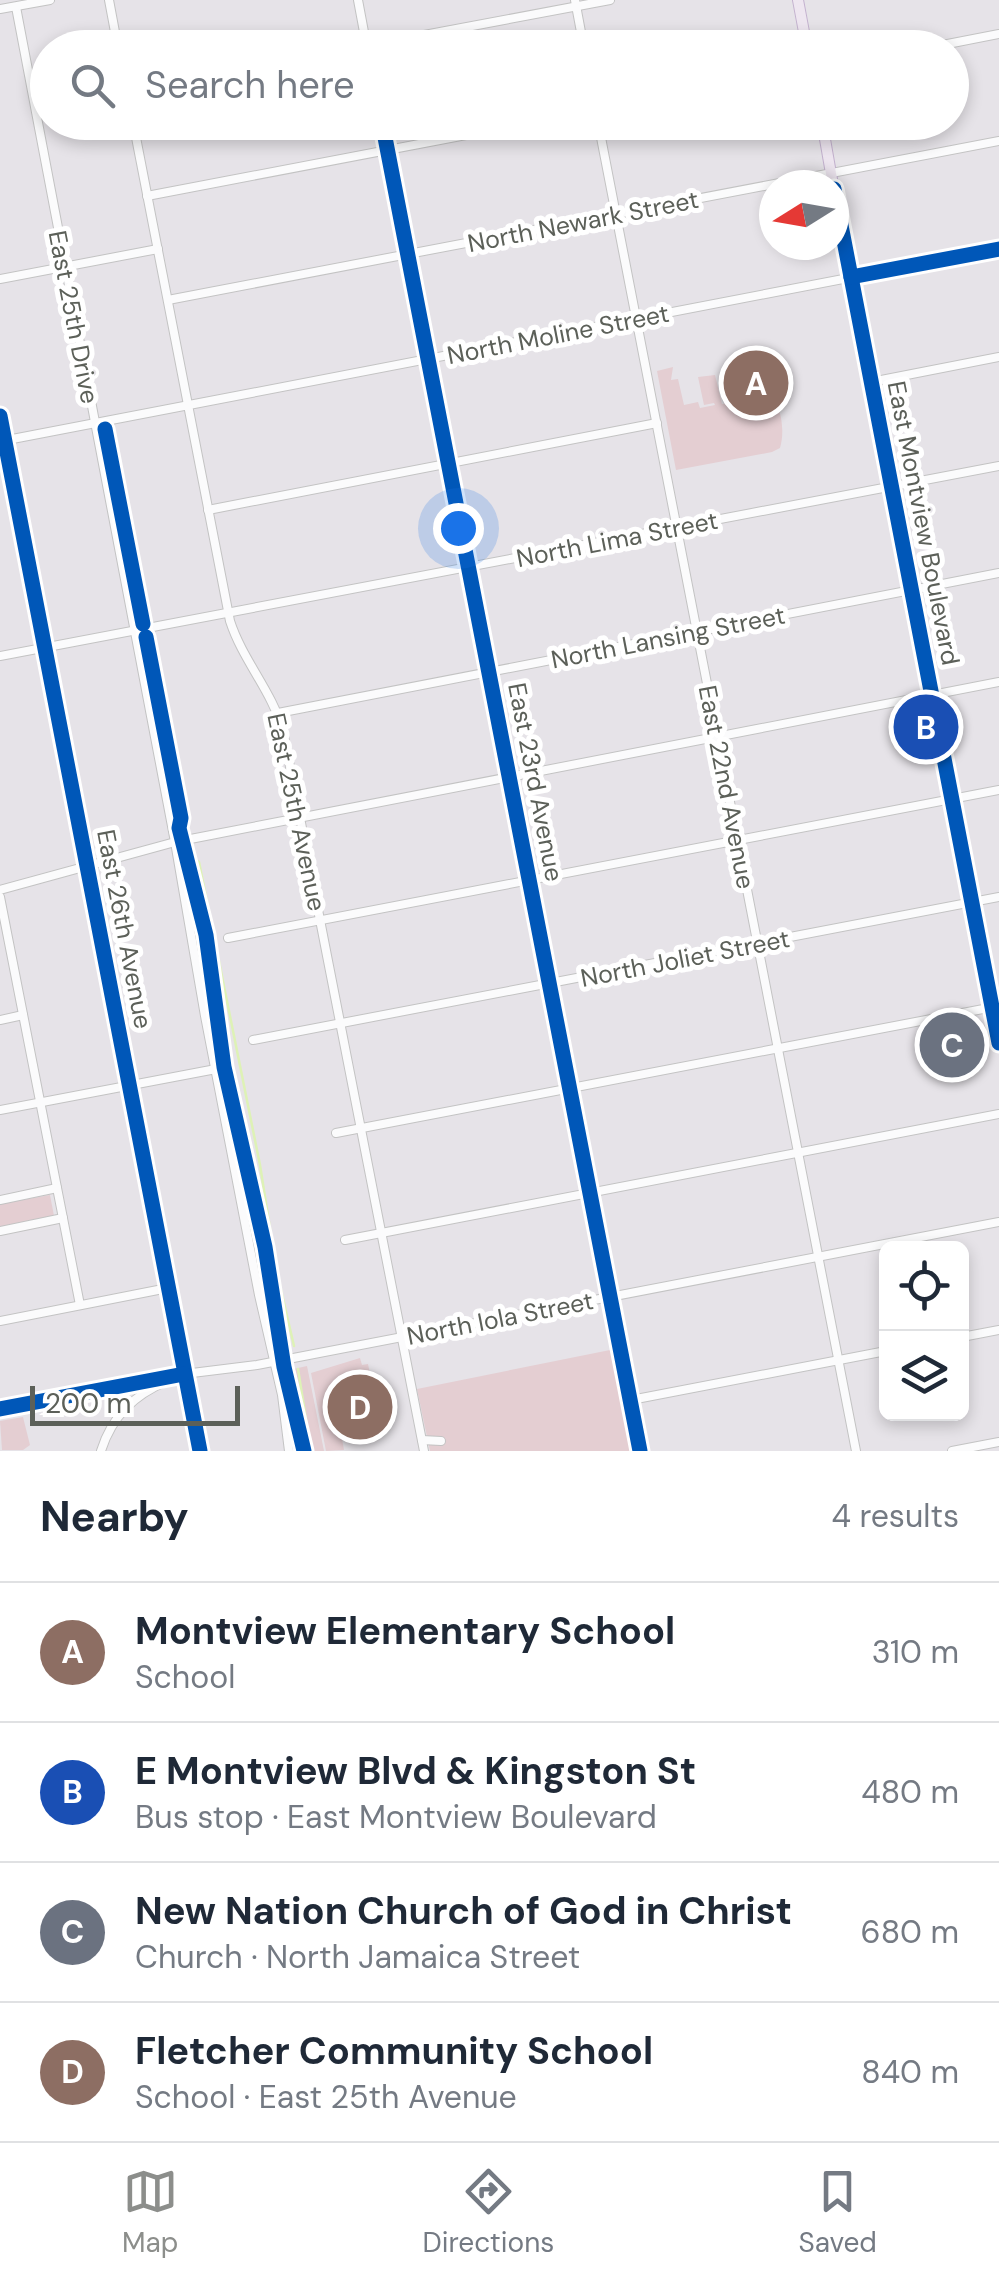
<!DOCTYPE html>
<html lang="en">
<head>
<meta charset="utf-8">
<style>
	body { margin:0; font-family:"DM Sans",sans-serif; background:#f6f6f7; color:#1f2937 }
	.controls { position:absolute; right:30px; bottom:30px; display:grid; overflow:hidden; border-radius:15px; box-shadow:0 5px 15px #0003 }
	.controls button { width:90px; height:90px; display:grid; place-items:center; padding:0; border:0; border-bottom:2px solid #e0e1e3; background:#fff; color:#1f2937; font:50px sans-serif }
	.compass { position:absolute; left:759px; top:170px; width:90px; height:90px; border-radius:50%; background:#fff; box-shadow:0 5px 15px #0003; rotate:259deg }
	.scale { position:absolute; left:30px; bottom:25px; width:210px; box-sizing:border-box; padding-left:10px; border:5px solid #5c6059; border-top:0; font-size:28px; line-height:35px; white-space:nowrap; color:#5c6059; -webkit-text-stroke:8px #fff; paint-order:stroke }
	.you { position:absolute; left:458px; top:528px; width:35px; height:35px; margin:-25px; border:8px solid #fff; border-radius:50%; background:#1a73e8; box-shadow:0 0 0 15px #1a73e833 }
	.badge { display:grid; place-items:center; width:65px; height:65px; border-radius:50%; background:#8c8e8b; color:#fff; font-size:32px; font-weight:700 }
	.pin { position:absolute; translate:-50% -50%; border:5px solid #fff; box-shadow:0 2px 10px #0006 }
	.list { margin:0; padding:0; list-style:none }
	h2 { display:flex; justify-content:space-between; align-items:center; height:130px; margin:0; padding:0 40px; font-size:42px }
	h2 small { font-size:32px; font-weight:400; color:#747a83 }
	.list li { display:grid; grid-template-columns:65px 1fr auto; gap:30px; align-items:center; box-sizing:border-box; height:140px; padding:0 40px; border-top:2px solid #e0e1e3 }
	.list b { display:block; font-size:38px; white-space:nowrap }
	.list p { margin:0; font-size:32px; white-space:nowrap; color:#747a83 }
	.list em { font-size:32px; font-style:normal; color:#747a83 }
	.icon { flex:none; width:55px; height:55px; fill:none; stroke:currentColor; stroke-width:2; stroke-linecap:round; stroke-linejoin:round }
	.map { position:relative; flex:none; width:999px; height:1451px; overflow:hidden }
	.search { position:absolute; background:#fff; box-shadow:0 5px 15px #0003; left:30px; right:30px; top:30px; height:110px; display:flex; align-items:center; gap:25px; box-sizing:border-box; padding:0 35px; border-radius:55px; color:#747a83; font-size:38px }
	.sheet { height:690px; background:#fff }
	nav { display:flex; justify-content:space-around; align-items:center; box-sizing:border-box; height:140px; border-top:2px solid #e0e1e3; background:#fff; font-size:28px; color:#747a83 }
	nav a { display:grid; justify-items:center; gap:5px }
	nav .on { color:#8c8e8b }
	.map>svg:first-child { display:block }
	.green { fill:#e4ced2 }
	.lines { fill:none; stroke-linecap:round; stroke-linejoin:round }
	.stream { stroke:#def2b6; stroke-width:2.5 }
	.minor-casing { stroke:#c3c3c3; stroke-width:10 }
	.major-casing { stroke:#c4b2cf; stroke-width:12 }
	.minor { stroke:#fbfbfc; stroke-width:8 }
	.major { stroke:#eee6f0; stroke-width:10 }
	.cycleway-casing { stroke:#fff; stroke-width:21 }
	.cycleway { stroke:#0057b8; stroke-width:15 }
	.labels { text-anchor:middle; stroke-width:10; stroke-linejoin:round; paint-order:stroke }
	.street-label { font-size:25px; fill:#5c6059; stroke:#fff }
</style>
</head>
<body>
<div class="map">
<svg width="999" height="1451" viewBox="0 0 999 1451">
	<rect width="100%" height="100%" fill="#e6e3e8"/>
	<g class="green">
		<path d="M673 367 671 380 678 379 684 405 698 402 700 408 715 405 714 403 704 405 698 377 715 375 722 404 756 398V394C781 389 786 429 780 448L772 452 676 470 657 371Z"/>
		<path d="M50 1195 54 1216 0 1227V1204Z"/>
		<path d="M620 1348 640 1451H430L417 1389Z"/>
		<path d="M360 1358 362 1365 368 1364 379 1418C354 1408 357 1424 340 1428L344 1450 326 1451 311 1373Z"/>
		<path d="M307 1366 324 1451H306L289 1370Z"/>
		<path d="M23 1417 30 1445 23 1450H2L0 1421Z"/>
	</g>
	<g class="lines">
		<g class="stream">
			<path d="M193 858 199 862 260 1165 277 1273 294 1346"/>
			<path d="M298 1369 311 1451"/>
		</g>
		<g class="minor-casing">
			<g id="minor">
				<path d="M109 0 118 48"/>
				<path d="M358 0 367 48"/>
				<path d="M575 0 584 48"/>
				<path d="M16 7 175 842 205 1016 259 1295 282 1395 289 1451"/>
				<path d="M0 9 50 0"/>
				<path d="M355 48 610 0"/>
				<path d="M927 48 999 34"/>
				<path d="M133 122 230 621C243 661 272 691 283 731L424 1451"/>
				<path d="M382 122 640 1451"/>
				<path d="M598 122 856 1451"/>
				<path d="M147 196 534 122"/>
				<path d="M0 279 158 249"/>
				<path d="M168 300 999 141"/>
				<path d="M871 382 999 357"/>
				<path d="M0 416 200 1451"/>
				<path d="M2 441 999 249"/>
				<path d="M208 510 657 423"/>
				<path d="M0 656 999 466"/>
				<path d="M278 713 999 573"/>
				<path d="M0 890 175 842 999 682"/>
				<path d="M0 897 80 1305"/>
				<path d="M228 938 999 790"/>
				<path d="M0 1020 23 1015"/>
				<path d="M253 1040 999 897"/>
				<path d="M0 1110 216 1069"/>
				<path d="M336 1133 999 1006"/>
				<path d="M0 1200 57 1188"/>
				<path d="M0 1231 63 1218"/>
				<path d="M345 1240 999 1114"/>
				<path d="M0 1321 168 1288"/>
				<path d="M962 1337 999 1330"/>
				<path d="M631 1400 886 1351"/>
				<path d="M0 1409 184 1374 257 1365 999 1222"/>
				<path d="M422 1440 441 1441"/>
				<path d="M101 1451C112 1416 134 1395 167 1381"/>
				<path d="M952 1451 999 1442"/>
			</g>
		</g>
		<g class="major-casing">
			<g id="major">
				<path d="M798 0 807 48"/>
				<path d="M822 122 833 185"/>
				<path d="M834 189 999 1043"/>
			</g>
		</g>
		<use href="#minor" class="minor"/>
		<use href="#major" class="major"/>
		<g class="cycleway-casing">
			<g id="cycleway">
				<path d="M382 122 640 1451"/>
				<path d="M834 189 999 1043"/>
				<path d="M851 277 999 249"/>
				<path d="M0 416 200 1451"/>
				<path d="M105 429 143 624"/>
				<path d="M146 637 181 818 179 828 206 935 224 1067 265 1247 284 1367 304 1451"/>
				<path d="M0 1409 184 1374"/>
			</g>
		</g>
		<use href="#cycleway" class="cycleway"/>
	</g>
	<g class="labels">
		<g class="street-label">
			<text transform="translate(583 221) rotate(-11)" y="9">North Newark Street</text>
			<text transform="translate(74 317) rotate(79)" y="9">East 25th Drive</text>
			<text transform="translate(558 334) rotate(-11)" y="9">North Moline Street</text>
			<text transform="translate(924 523) rotate(79)" y="9">East Montview Boulevard</text>
			<text transform="translate(617 539) rotate(-11)" y="9">North Lima Street</text>
			<text transform="translate(668 637) rotate(-11)" y="9">North Lansing Street</text>
			<text transform="translate(536 782) rotate(79)" y="9">East 23rd Avenue</text>
			<text transform="translate(727 787) rotate(79)" y="9">East 22nd Avenue</text>
			<text transform="translate(297 812) rotate(78)" y="9">East 25th Avenue</text>
			<text transform="translate(125 929) rotate(79)" y="9">East 26th Avenue</text>
			<text transform="translate(685 958) rotate(-11)" y="9">North Joliet Street</text>
			<text transform="translate(500 1318) rotate(-11)" y="9">North Iola Street</text>
		</g>
	</g>
</svg>
<div class="controls">
<button><svg class="icon" aria-label="locate" viewBox="0 0 24 24"><circle cx="12" cy="12" r="6"/><path d="M12 2v4M12 18v4M2 12h4M18 12h4"/></svg></button>
<button><svg class="icon" aria-label="layers" viewBox="0 0 24 24"><path d="M12 4l9 5-9 5-9-5zM3 14l9 5 9-5"/></svg></button>
</div>
<svg class="compass" viewBox="-18 -18 36 36"><path d="M0-13l5 13h-10z" fill="#e53935"/><path d="M0 13l5-13h-10z" fill="#747a83"/></svg>
<div class="scale">200 m</div>
<div class="you"></div>
<div class="pin badge" style="left:756px;top:383px;background:#8d6e63">A</div>
<div class="pin badge" style="left:926px;top:727px;background:#1a4fb4">B</div>
<div class="pin badge" style="left:952px;top:1045px;background:#6b7280">C</div>
<div class="pin badge" style="left:360px;top:1407px;background:#8d6e63">D</div>
<div class="search"><svg class="icon" aria-label="search" viewBox="0 0 24 24"><circle cx="10" cy="10" r="6"/><path d="M15 15l6 6"/></svg>Search here</div>
</div>
<section class="sheet">
<h2>Nearby<small>4 results</small></h2>
<ul class="list">
<li><span class="badge" style="background:#8d6e63">A</span><div><b>Montview Elementary School</b><p>School</p></div><em>310 m</em></li>
<li><span class="badge" style="background:#1a4fb4">B</span><div><b>E Montview Blvd &amp; Kingston St</b><p>Bus stop · East Montview Boulevard</p></div><em>480 m</em></li>
<li><span class="badge" style="background:#6b7280">C</span><div><b>New Nation Church of God in Christ</b><p>Church · North Jamaica Street</p></div><em>680 m</em></li>
<li><span class="badge" style="background:#8d6e63">D</span><div><b>Fletcher Community School</b><p>School · East 25th Avenue</p></div><em>840 m</em></li>
</ul>
</section>
<nav>
<a class="on"><svg class="icon" aria-label="map" viewBox="0 0 24 24"><path d="M3 6l6-2 6 2 6-2v14l-6 2-6-2-6 2zM9 4v14M15 6v14"/></svg>Map</a>
<a><svg class="icon" aria-label="directions" viewBox="0 0 24 24"><path d="M12 3l9 9-9 9-9-9zM9 14v-3h6M13 9l2 2-2 2"/></svg>Directions</a>
<a><svg class="icon" aria-label="saved" viewBox="0 0 24 24"><path d="M7 4h10v16l-5-4-5 4z"/></svg>Saved</a>
</nav>
</body>
</html>
